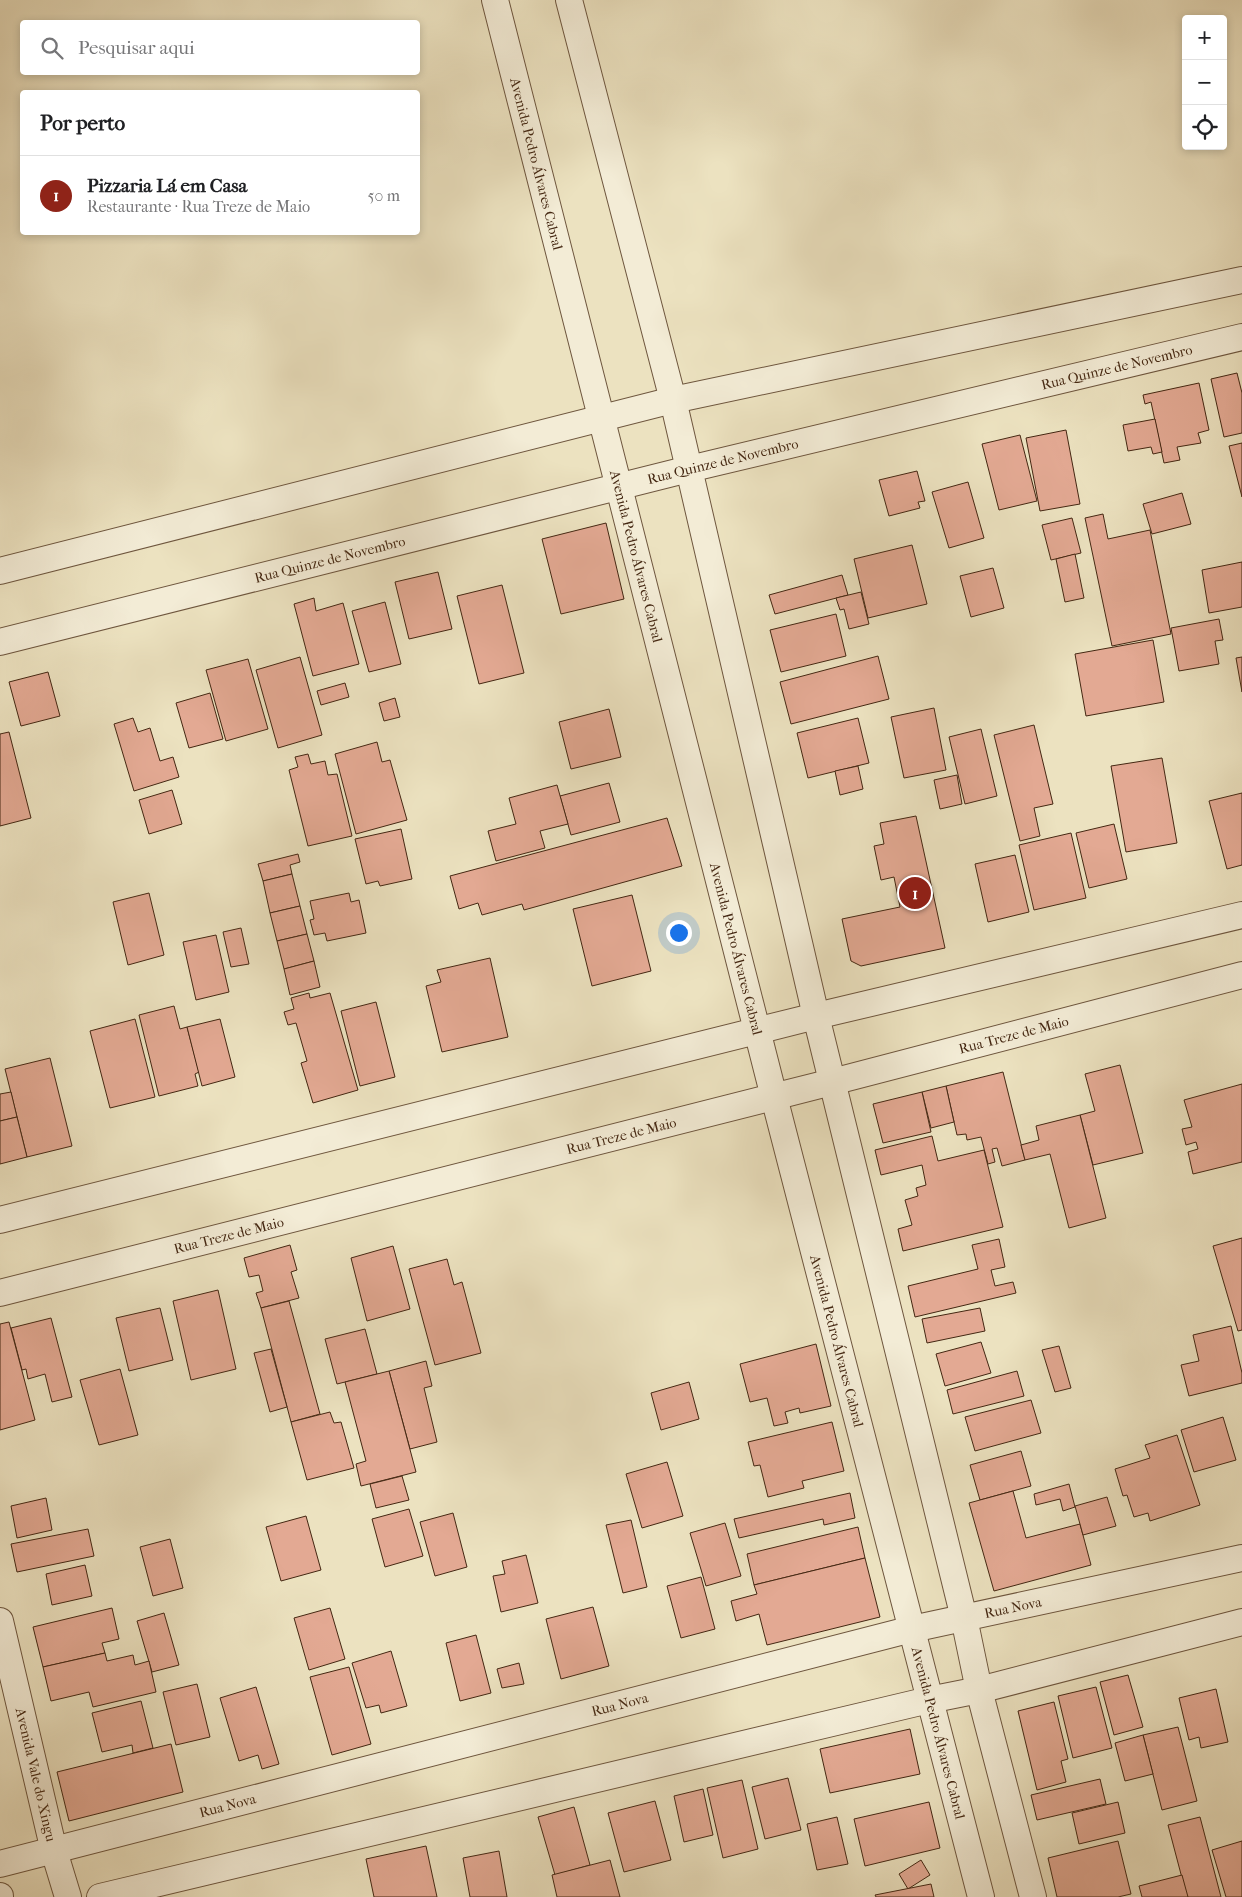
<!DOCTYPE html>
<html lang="pt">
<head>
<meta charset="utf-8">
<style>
	body { margin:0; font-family:"IM FELL French Canon",serif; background:#f6f6f6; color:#202124 }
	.controls { position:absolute; right:15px; top:15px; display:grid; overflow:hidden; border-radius:5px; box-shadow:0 2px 8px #0003 }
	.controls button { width:45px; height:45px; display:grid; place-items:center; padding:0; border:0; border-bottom:1px solid #e0e0e0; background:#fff; color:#202124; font:25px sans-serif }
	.you { position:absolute; left:678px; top:932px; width:18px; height:18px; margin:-12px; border:4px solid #fff; border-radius:50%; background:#1a73e8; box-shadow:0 0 0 8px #1a73e833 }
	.badge { display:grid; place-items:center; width:32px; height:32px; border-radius:50%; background:#8f2418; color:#fff; font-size:16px; font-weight:700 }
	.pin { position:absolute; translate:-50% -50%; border:2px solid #fff; box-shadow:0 1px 5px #0006 }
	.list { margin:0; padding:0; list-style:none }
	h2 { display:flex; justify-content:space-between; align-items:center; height:65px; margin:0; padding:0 20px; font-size:21px }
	h2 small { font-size:16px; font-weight:400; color:#757577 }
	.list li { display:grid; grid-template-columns:32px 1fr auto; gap:15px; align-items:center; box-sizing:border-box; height:80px; padding:0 20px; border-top:1px solid #e0e0e0 }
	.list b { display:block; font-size:19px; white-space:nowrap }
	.list p { margin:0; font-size:16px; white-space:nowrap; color:#757577 }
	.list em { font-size:16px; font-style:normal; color:#757577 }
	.icon { flex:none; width:28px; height:28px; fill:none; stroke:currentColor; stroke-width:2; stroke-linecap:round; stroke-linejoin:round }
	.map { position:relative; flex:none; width:1242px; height:1897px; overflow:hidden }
	.search { position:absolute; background:#fff; box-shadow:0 2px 8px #0003; left:20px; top:20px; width:400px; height:55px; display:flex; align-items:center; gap:12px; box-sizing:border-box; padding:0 18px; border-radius:5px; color:#757577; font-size:19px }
	.panel { position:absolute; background:#fff; box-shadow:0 2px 8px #0003; left:20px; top:90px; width:400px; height:145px; border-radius:5px }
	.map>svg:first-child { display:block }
	.building { fill:#e3a993; stroke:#442712 }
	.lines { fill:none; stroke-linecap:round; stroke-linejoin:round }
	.street-casing { stroke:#6e563e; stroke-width:28 }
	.street { stroke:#f3ecd6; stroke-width:26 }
	.labels { text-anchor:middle; stroke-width:5; stroke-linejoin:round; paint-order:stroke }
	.street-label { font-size:14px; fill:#442712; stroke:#f3ecd6 }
</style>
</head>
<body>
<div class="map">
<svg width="1242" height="1897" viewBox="0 0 1242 1897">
	<rect width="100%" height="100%" fill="#ece2c0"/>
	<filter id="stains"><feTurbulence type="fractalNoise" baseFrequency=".004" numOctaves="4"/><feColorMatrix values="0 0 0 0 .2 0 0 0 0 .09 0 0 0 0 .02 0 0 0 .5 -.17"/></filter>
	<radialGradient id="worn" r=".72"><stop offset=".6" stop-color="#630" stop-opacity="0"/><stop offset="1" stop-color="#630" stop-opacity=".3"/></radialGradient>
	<g class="building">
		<path d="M1237 373 1242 393V433L1224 437 1211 379Z"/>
		<path d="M1199 383 1209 430 1198 433 1201 443 1177 447 1180 460 1164 463 1151 402 1145 404 1143 395Z"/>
		<path d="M1155 419 1162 452 1153 454 1151 447 1128 451 1123 425Z"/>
		<path d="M1066 430 1080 504 1040 511 1026 438Z"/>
		<path d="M1020 435 1037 501 999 510 982 444Z"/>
		<path d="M1242 443V497L1229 446Z"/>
		<path d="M917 471 925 501 918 502 920 508 889 516 879 480Z"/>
		<path d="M968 482 984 538 949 548 932 492Z"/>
		<path d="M1182 493 1191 524 1152 534 1143 504Z"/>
		<path d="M1103 514 1108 539 1150 530 1171 634 1112 646 1085 518Z"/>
		<path d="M1072 518 1081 553 1051 560 1042 525Z"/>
		<path d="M606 523 624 599 561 614 542 539Z"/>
		<path d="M912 545 927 604 868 618 854 559Z"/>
		<path d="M1075 554 1084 598 1065 602 1056 559Z"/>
		<path d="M1242 562V607L1209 613 1202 570Z"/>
		<path d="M993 568 1004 608 971 617 960 576Z"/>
		<path d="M438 572 452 629 409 639 395 582Z"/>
		<path d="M842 575 848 595 775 614 769 595Z"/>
		<path d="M502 585 524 673 479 684 457 596Z"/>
		<path d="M861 592 869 624 849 629 844 609 840 610 836 598Z"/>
		<path d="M314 598 316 611 343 603 359 664 313 676 294 604Z"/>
		<path d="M385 602 401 664 369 672 352 611Z"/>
		<path d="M836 614 846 656 781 672 770 630Z"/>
		<path d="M1219 619 1223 640 1215 641 1219 664 1179 671 1171 628Z"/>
		<path d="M1153 640 1164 702 1086 716 1075 654Z"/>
		<path d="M878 656 889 699 791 724 780 682Z"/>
		<path d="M300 657 322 735 278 748 256 670Z"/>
		<path d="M1242 657V692L1236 658Z"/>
		<path d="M248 659 268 729 226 741 206 670Z"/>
		<path d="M48 672 60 716 21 726 9 682Z"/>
		<path d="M345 683 349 697 321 705 317 691Z"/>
		<path d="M210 693 223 739 189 748 176 703Z"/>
		<path d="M395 698 400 717 384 721 379 703Z"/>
		<path d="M934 708 946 770 904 778 891 717Z"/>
		<path d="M609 709 621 757 571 769 559 722Z"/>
		<path d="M133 718 138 732 150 728 160 761 173 757 179 777 134 791 114 724Z"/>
		<path d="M858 718 869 763 808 778 797 733Z"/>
		<path d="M1034 725 1053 804 1034 808 1040 836 1020 841 994 735Z"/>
		<path d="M981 729 997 796 965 804 949 737Z"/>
		<path d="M9 732 31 818 0 826V734Z"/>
		<path d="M377 742 382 762 390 760 407 820 356 834 335 754Z"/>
		<path d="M308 754 311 764 325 761 328 775 337 774 352 836 308 846 289 770 298 767 295 757Z"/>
		<path d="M1162 758 1177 843 1126 852 1111 766Z"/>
		<path d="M858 766 863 789 840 795 835 771Z"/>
		<path d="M957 775 962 804 940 809 934 780Z"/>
		<path d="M609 783 620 822 571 835 560 796Z"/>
		<path d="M557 785 568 824 540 831 545 848 496 861 488 831 516 824 509 798Z"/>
		<path d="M172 790 182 824 149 834 139 800Z"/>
		<path d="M1242 793V865L1227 869 1209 801Z"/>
		<path d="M916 816 945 948 861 966 851 961 842 919 900 907 894 877 881 880 874 846 884 844 880 823Z"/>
		<path d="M667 818 682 866 524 910 522 904 482 915 478 903 459 909 450 876Z"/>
		<path d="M1114 824 1127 879 1089 888 1076 833Z"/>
		<path d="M401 829 412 879 380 886 378 881 366 884 355 839Z"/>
		<path d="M1071 833 1086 898 1034 910 1019 845Z"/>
		<path d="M298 854 300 862 290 865 292 874 263 881 258 864Z"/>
		<path d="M1015 855 1029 912 988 922 975 864Z"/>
		<path d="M292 874 300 906 270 913 263 881Z"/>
		<path d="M149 893 164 955 128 965 113 902Z"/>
		<path d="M349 893 351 902 359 900 366 933 327 941 325 933 314 935 310 920 314 919 310 901Z"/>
		<path d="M632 895 651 971 592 986 573 909Z"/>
		<path d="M300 906 307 934 277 941 270 913Z"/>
		<path d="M241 928 249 964 231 967 223 932Z"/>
		<path d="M307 934 314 961 284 969 277 941Z"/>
		<path d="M216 935 229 992 196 1000 183 942Z"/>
		<path d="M490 958 508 1037 442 1052 426 986 441 982 437 970Z"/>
		<path d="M314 961 320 987 290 995 284 969Z"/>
		<path d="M309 993 310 998 330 993 358 1090 313 1103 301 1063 307 1061 296 1023 288 1025 284 1012 294 1009 291 998Z"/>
		<path d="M376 1002 395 1077 360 1086 341 1011Z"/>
		<path d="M174 1006 180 1029 187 1027 199 1072 195 1074 198 1086 159 1096 139 1015Z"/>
		<path d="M135 1019 155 1097 110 1108 90 1031Z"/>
		<path d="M220 1019 235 1077 202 1086 187 1027Z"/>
		<path d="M50 1058 72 1146 27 1157 5 1069Z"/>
		<path d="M1120 1065 1143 1153 1093 1165 1080 1115 1095 1111 1085 1074Z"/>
		<path d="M1003 1072 1025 1160 1002 1166 997 1148 992 1149 995 1162 988 1164 981 1137 967 1140 966 1134 957 1135 946 1086Z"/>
		<path d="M1242 1084V1162L1193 1174 1188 1152 1198 1149 1196 1142 1186 1145 1182 1129 1192 1127 1184 1100Z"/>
		<path d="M946 1086 954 1122 931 1128 922 1092Z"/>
		<path d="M11 1092 17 1117 0 1121V1094Z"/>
		<path d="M922 1092 931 1132 883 1143 873 1104Z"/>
		<path d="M1080 1115 1106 1218 1069 1228 1050 1154 1025 1160 1021 1145 1039 1140 1036 1126Z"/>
		<path d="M17 1117 27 1157 0 1164V1121Z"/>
		<path d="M932 1136 938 1161 984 1150 1003 1227 903 1251 898 1229 912 1225 905 1200 918 1196 916 1188 926 1185 922 1165 881 1175 875 1150Z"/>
		<path d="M1242 1238V1330L1238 1331 1213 1246Z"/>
		<path d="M999 1239 1005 1267 991 1270 995 1286 1013 1282 1016 1293 915 1317 908 1286 978 1269 972 1245Z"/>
		<path d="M290 1245 297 1270 291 1272 299 1298 261 1308 256 1293 263 1291 259 1275 249 1277 244 1258Z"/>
		<path d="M393 1246 410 1309 367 1321 351 1258Z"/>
		<path d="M447 1259 454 1285 462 1282 481 1353 435 1365 409 1269Z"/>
		<path d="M218 1290 236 1369 191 1380 173 1301Z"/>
		<path d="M289 1301 320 1414 291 1422 261 1308Z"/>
		<path d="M160 1308 173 1360 129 1371 116 1318Z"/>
		<path d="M980 1308 985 1331 927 1343 922 1319Z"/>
		<path d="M51 1318 72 1397 52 1402 45 1374 28 1379 26 1369 22 1370 11 1328Z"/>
		<path d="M9 1322 35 1420 0 1430V1324Z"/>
		<path d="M1231 1326 1242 1373V1383L1189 1396 1181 1365 1199 1361 1193 1335Z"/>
		<path d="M365 1329 377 1374 337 1384 325 1339Z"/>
		<path d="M981 1342 991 1373 945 1386 936 1354Z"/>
		<path d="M816 1344 831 1406 800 1413 799 1408 785 1412 788 1423 774 1426 767 1398 750 1402 740 1364Z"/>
		<path d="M1059 1346 1071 1388 1055 1392 1042 1350Z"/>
		<path d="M271 1349 287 1407 270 1412 254 1353Z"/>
		<path d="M426 1361 432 1386 424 1388 437 1442 410 1449 389 1371Z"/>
		<path d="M120 1369 138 1435 99 1445 80 1380Z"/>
		<path d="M389 1371 416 1472 361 1486 356 1464 366 1461 345 1382Z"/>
		<path d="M1017 1371 1024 1396 953 1414 947 1390Z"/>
		<path d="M689 1382 699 1419 661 1430 651 1393Z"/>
		<path d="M1031 1400 1041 1433 975 1451 965 1417Z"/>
		<path d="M330 1412 334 1423 341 1422 354 1468 307 1480 291 1422Z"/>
		<path d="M1223 1417 1236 1460 1194 1472 1181 1430Z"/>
		<path d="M832 1422 844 1471 802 1481 804 1488 768 1497 760 1465 754 1466 748 1442Z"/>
		<path d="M1177 1435 1200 1505 1150 1521 1148 1513 1134 1517 1127 1495 1123 1496 1115 1469 1150 1458 1145 1445Z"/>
		<path d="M1021 1451 1031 1486 980 1500 970 1465Z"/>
		<path d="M667 1462 683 1516 642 1528 626 1474Z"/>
		<path d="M402 1476 409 1500 376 1508 370 1484Z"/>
		<path d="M1069 1484 1075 1507 1063 1511 1060 1499 1036 1505 1034 1494Z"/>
		<path d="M1013 1491 1026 1538 1080 1524 1091 1565 994 1591 969 1503Z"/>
		<path d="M850 1493 855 1518 824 1525 823 1519 739 1538 734 1519Z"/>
		<path d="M1107 1497 1116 1526 1083 1535 1075 1506Z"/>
		<path d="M46 1498 52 1530 17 1538 11 1506Z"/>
		<path d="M409 1509 423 1556 385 1567 372 1519Z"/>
		<path d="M453 1513 467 1567 435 1576 420 1522Z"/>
		<path d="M306 1516 321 1570 281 1581 266 1527Z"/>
		<path d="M631 1520 647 1587 623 1593 606 1525Z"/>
		<path d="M725 1523 741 1576 706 1586 690 1533Z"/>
		<path d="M858 1527 865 1558 754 1585 747 1554Z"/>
		<path d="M88 1529 94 1556 17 1572 11 1544Z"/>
		<path d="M170 1539 183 1588 153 1596 140 1547Z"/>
		<path d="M526 1555 538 1603 501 1612 493 1576 505 1574 502 1561Z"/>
		<path d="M865 1558 880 1617 767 1645 759 1614 736 1621 731 1601 757 1594 754 1585Z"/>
		<path d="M85 1565 92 1596 52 1605 46 1574Z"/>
		<path d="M701 1577 715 1629 681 1638 667 1586Z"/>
		<path d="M593 1607 609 1666 561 1679 546 1619Z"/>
		<path d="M112 1608 119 1639 102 1643 105 1653 43 1667 33 1627Z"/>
		<path d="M330 1608 345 1659 309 1670 294 1618Z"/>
		<path d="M164 1613 179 1665 152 1672 137 1621Z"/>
		<path d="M476 1635 491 1693 460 1701 446 1643Z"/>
		<path d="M391 1651 407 1706 381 1713 379 1705 366 1708 352 1663Z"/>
		<path d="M105 1653 107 1661 133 1655 135 1665 149 1661 156 1692 93 1707 89 1692 51 1701 43 1667Z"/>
		<path d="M519 1663 524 1684 502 1688 497 1669Z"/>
		<path d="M349 1667 371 1744 332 1755 310 1677Z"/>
		<path d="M1128 1675 1143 1727 1114 1735 1100 1682Z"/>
		<path d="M197 1684 210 1737 176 1745 163 1692Z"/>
		<path d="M256 1687 279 1764 262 1769 258 1755 239 1761 220 1698Z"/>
		<path d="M1096 1687 1112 1748 1073 1758 1058 1696Z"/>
		<path d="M1216 1689 1228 1742 1201 1748 1199 1737 1189 1740 1179 1698Z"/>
		<path d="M141 1701 153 1748 133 1753 132 1745 102 1752 92 1713Z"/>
		<path d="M1054 1702 1068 1759 1061 1761 1066 1782 1037 1790 1018 1711Z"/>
		<path d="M1178 1727 1197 1801 1162 1810 1143 1735Z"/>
		<path d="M910 1729 920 1774 830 1793 820 1749Z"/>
		<path d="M1143 1735 1153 1774 1125 1781 1115 1743Z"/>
		<path d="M171 1744 183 1792 69 1821 57 1772Z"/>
		<path d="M788 1778 801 1830 765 1839 752 1787Z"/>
		<path d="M1100 1779 1106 1804 1037 1820 1031 1795Z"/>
		<path d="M742 1780 758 1849 723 1858 707 1788Z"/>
		<path d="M703 1789 713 1835 684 1842 674 1796Z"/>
		<path d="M655 1801 671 1860 624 1872 608 1813Z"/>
		<path d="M929 1802 940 1848 865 1866 854 1819Z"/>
		<path d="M1118 1802 1125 1833 1079 1844 1072 1813Z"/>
		<path d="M574 1807 590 1865 555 1875 538 1817Z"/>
		<path d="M837 1817 848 1864 817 1870 807 1824Z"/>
		<path d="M1200 1817 1221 1897H1187L1168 1825Z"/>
		<path d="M1118 1841 1131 1894 1118 1897H1057L1048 1858Z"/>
		<path d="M1242 1841V1897H1226L1212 1850Z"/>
		<path d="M426 1846 437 1897H374L366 1859Z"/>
		<path d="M499 1851 507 1897H470L463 1858Z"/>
		<path d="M610 1860 620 1897H557L552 1875Z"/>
		<path d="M921 1860 930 1875 908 1889 899 1874Z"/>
		<path d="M1182 1875 1188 1897H1142L1139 1886Z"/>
		<path d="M931 1884 934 1897H876L875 1895Z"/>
	</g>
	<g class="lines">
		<g class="street-casing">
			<g id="street">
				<path id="s1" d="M495 0 774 1097 981 1897"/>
				<path d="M569 0 673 400 816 1016 964 1618 979 1690 1033 1897"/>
				<path d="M0 571 673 400 1242 280"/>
				<path id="s2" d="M0 642 689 469 1242 337"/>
				<path d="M0 1220 816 1016 1242 915"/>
				<path id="s3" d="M0 1293 832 1082 1242 975"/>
				<path id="s4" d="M0 1621 54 1851 68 1897"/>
				<path id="s5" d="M0 1864 912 1629 1242 1558"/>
				<path d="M0 1896V1897"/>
				<path d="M100 1897 929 1700 979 1690 1242 1622"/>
			</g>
		</g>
		<use href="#street" class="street"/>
	</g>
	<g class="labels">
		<g class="street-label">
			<text dy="5" stroke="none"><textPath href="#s1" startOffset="169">Avenida Pedro Álvares Cabral</textPath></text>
			<text dy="5" stroke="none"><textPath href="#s2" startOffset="1150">Rua Quinze de Novembro</textPath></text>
			<text dy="5" stroke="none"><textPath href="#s2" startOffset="745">Rua Quinze de Novembro</textPath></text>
			<text dy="5" stroke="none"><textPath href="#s1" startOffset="574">Avenida Pedro Álvares Cabral</textPath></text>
			<text dy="5" stroke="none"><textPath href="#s2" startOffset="340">Rua Quinze de Novembro</textPath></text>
			<text dy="5" stroke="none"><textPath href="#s1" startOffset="979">Avenida Pedro Álvares Cabral</textPath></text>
			<text dy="5" stroke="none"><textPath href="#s3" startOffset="1046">Rua Treze de Maio</textPath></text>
			<text dy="5" stroke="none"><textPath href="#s3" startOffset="641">Rua Treze de Maio</textPath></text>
			<text dy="5" stroke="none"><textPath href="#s3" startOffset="236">Rua Treze de Maio</textPath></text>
			<text dy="5" stroke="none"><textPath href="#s1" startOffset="1384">Avenida Pedro Álvares Cabral</textPath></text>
			<text dy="5" stroke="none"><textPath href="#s5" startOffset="1045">Rua Nova</textPath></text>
			<text dy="5" stroke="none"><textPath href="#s5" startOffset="640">Rua Nova</textPath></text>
			<text dy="5" stroke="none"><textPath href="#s1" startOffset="1789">Avenida Pedro Álvares Cabral</textPath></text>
			<text dy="5" stroke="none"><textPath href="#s4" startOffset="158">Avenida Vale do Xingu</textPath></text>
			<text dy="5" stroke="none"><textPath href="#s5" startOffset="235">Rua Nova</textPath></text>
		</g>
	</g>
	<rect width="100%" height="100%" filter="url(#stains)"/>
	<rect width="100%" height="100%" fill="url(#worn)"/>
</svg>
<div class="controls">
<button>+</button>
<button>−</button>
<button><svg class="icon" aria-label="locate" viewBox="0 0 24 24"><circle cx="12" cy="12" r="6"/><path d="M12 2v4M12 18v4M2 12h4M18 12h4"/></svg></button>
</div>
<div class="you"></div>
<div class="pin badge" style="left:915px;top:893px">1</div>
<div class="search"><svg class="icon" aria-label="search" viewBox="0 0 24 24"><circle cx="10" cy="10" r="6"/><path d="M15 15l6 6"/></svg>Pesquisar aqui</div>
<section class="panel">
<h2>Por perto<small></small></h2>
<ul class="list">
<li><span class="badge">1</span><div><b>Pizzaria Lá em Casa</b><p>Restaurante · Rua Treze de Maio</p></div><em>50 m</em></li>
</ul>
</section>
</div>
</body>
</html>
